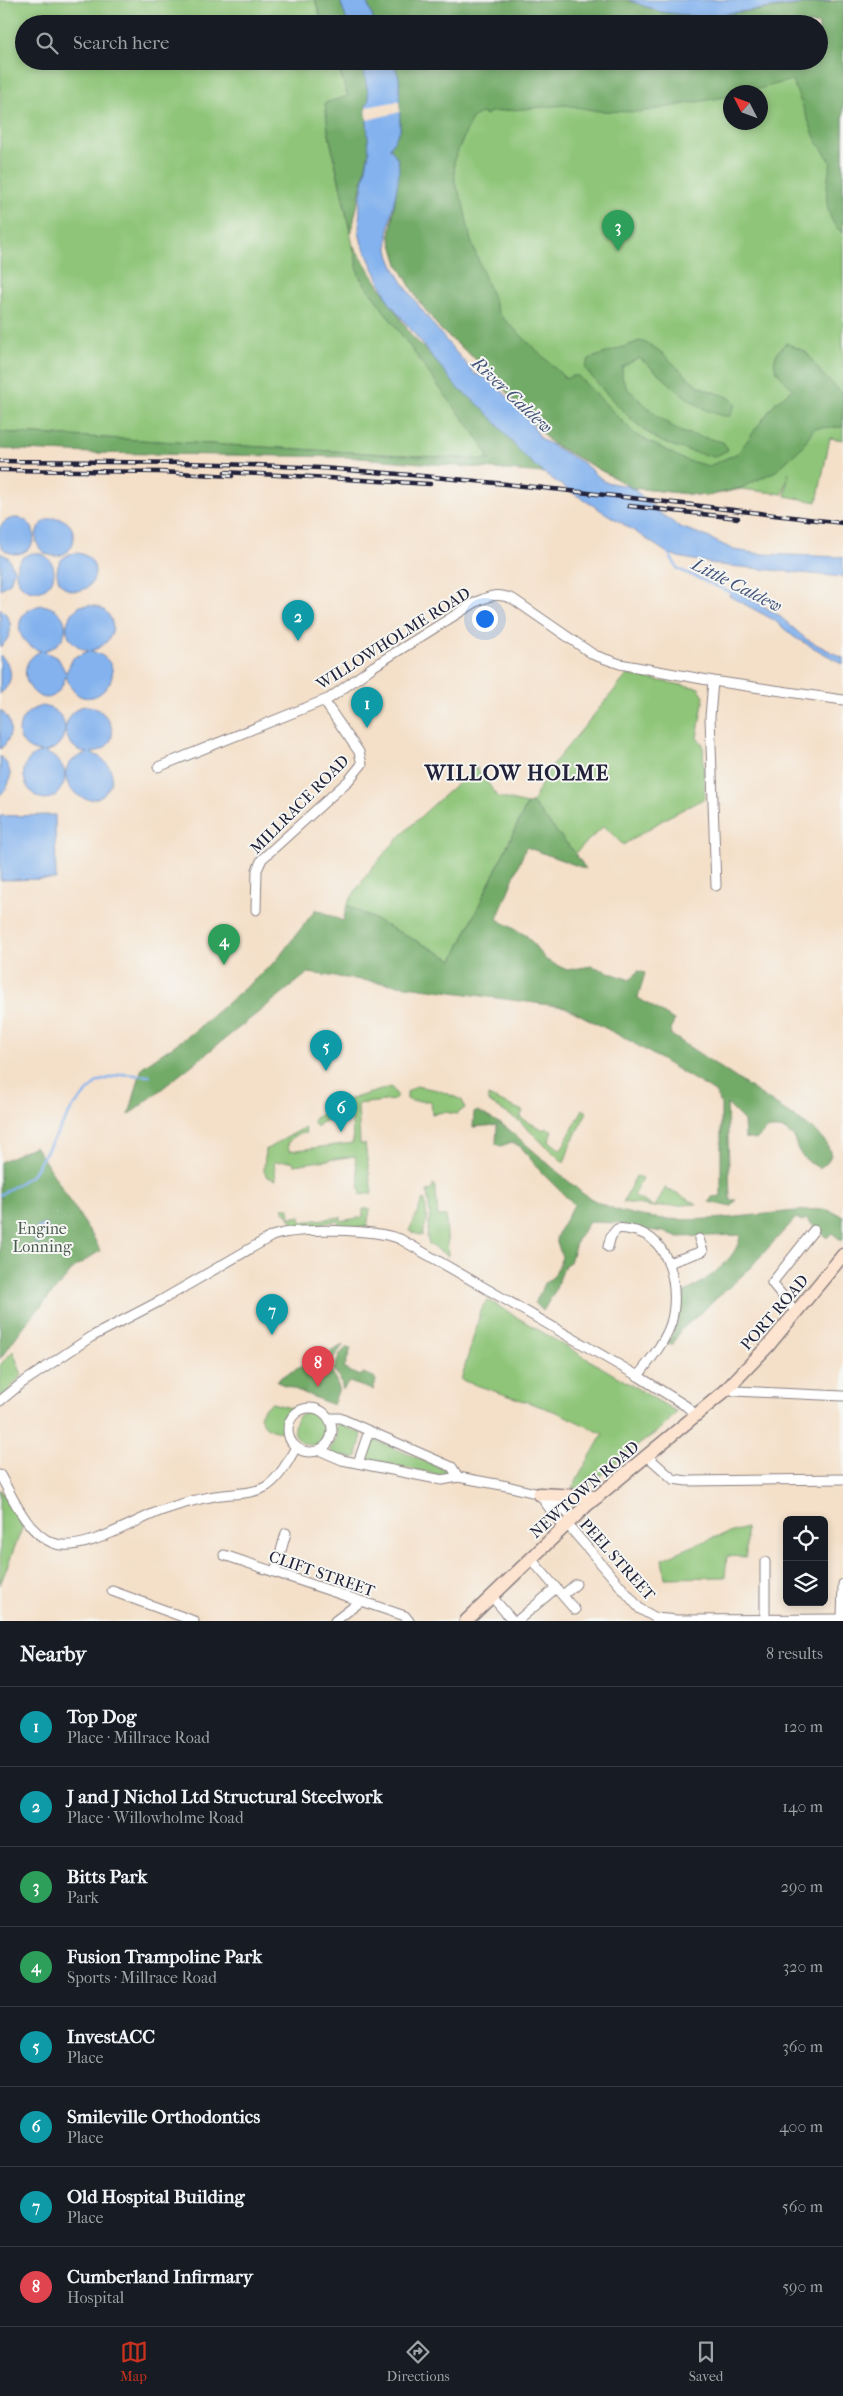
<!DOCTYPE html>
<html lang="en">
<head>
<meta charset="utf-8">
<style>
	body { margin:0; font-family:"IM FELL French Canon",serif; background:#20242c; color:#f1f3f6 }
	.controls { position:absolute; right:15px; bottom:15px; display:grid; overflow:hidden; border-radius:8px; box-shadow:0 2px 8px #0003 }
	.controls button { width:45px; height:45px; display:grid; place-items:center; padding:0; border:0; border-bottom:1px solid #363941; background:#171b24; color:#f1f3f6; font:25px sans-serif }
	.compass { position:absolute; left:723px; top:85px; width:45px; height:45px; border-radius:50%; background:#171b24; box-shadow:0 2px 8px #0003; rotate:312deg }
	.you { position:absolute; left:484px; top:618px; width:18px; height:18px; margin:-12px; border:4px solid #fff; border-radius:50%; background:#1a73e8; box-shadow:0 0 0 8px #1a73e833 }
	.badge { display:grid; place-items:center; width:32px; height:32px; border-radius:50%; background:#c8321e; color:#fff; font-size:16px; font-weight:700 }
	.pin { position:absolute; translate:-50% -41px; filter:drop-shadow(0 1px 2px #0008) }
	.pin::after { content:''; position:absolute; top:26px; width:18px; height:15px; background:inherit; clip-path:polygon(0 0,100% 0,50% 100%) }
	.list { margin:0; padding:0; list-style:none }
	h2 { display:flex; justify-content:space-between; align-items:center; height:65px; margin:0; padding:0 20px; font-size:21px }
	h2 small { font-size:16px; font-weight:400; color:#9ea1a6 }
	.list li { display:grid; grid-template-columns:32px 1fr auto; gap:15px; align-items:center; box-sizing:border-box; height:80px; padding:0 20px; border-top:1px solid #363941 }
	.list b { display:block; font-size:19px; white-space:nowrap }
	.list p { margin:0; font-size:16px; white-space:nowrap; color:#9ea1a6 }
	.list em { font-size:16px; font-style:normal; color:#9ea1a6 }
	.icon { flex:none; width:28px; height:28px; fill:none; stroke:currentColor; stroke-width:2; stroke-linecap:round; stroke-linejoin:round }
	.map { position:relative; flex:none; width:843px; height:1621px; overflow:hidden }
	.search { position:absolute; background:#171b24; box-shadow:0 2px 8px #0003; left:15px; right:15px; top:15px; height:55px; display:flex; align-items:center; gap:12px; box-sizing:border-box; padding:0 18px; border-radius:28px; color:#9ea1a6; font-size:19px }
	.sheet { height:705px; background:#171b24 }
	nav { display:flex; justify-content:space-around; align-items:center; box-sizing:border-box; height:70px; border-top:1px solid #363941; background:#171b24; font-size:14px; color:#9ea1a6 }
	nav a { display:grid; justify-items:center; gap:2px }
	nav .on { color:#c8321e }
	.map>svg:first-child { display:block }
	.green { fill:#8ec578; stroke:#58745a; fill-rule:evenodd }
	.forest { fill:#72aa68; stroke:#4a6652 }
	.water { fill:#83b2ee; stroke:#526a94 }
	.pier { fill:#f4e0c9 }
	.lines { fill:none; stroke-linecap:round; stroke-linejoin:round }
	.stream { stroke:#83b2ee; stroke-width:2.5 }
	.street-casing { stroke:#8b8182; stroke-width:11 }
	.secondary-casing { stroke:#8b8182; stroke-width:15 }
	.street { stroke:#fff; stroke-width:9 }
	.secondary { stroke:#fde4d1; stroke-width:12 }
	.rail-casing { stroke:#22223b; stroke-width:4.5 }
	.rail { stroke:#f6f6f2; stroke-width:2.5; stroke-dasharray:8; stroke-linecap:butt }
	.labels { text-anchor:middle; stroke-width:4; stroke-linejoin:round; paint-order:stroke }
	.street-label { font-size:16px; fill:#22223b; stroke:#f6f6f2 }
	.park-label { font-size:16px; fill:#485b50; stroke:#f6f6f2 }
	.water-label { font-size:18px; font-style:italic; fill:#44547a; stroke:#f6f6f2 }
	.district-label { font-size:21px; font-weight:bold; letter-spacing:1px; fill:#22223b; stroke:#f6f6f2 }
</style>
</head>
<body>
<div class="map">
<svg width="843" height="1621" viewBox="0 0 843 1621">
	<rect width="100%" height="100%" fill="#f6f6f2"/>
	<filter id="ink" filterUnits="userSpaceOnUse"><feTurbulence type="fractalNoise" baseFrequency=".02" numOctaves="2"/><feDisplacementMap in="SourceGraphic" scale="10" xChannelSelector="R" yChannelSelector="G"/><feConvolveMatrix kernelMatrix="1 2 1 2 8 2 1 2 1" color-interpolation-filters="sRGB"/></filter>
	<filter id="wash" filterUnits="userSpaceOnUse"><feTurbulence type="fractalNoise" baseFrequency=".0096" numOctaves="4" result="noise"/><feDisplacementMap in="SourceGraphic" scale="20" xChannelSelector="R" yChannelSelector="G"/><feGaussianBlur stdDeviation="1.12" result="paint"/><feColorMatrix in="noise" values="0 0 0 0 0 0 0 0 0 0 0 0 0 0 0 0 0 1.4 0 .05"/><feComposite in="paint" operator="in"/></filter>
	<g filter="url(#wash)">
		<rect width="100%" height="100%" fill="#f4e0c9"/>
		<g class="green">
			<path d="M0 0H315L323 24H24V61H336L348 97 328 130 360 278 481 442 490 460 0 432Z"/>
			<path d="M366 0H628L700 17 843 0V440L830 438 817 502 785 496 789 472 783 494 741 489 707 496 633 488 551 443 486 368 442 331 418 300 398 264 390 237 398 176 396 67 393 61H819V24H375ZM730 92H760V122H730Z"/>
			<path d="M627 675 699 688 704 697 697 738 703 744 705 798 666 818 623 845 604 826 575 853 532 803 549 769Z"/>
			<path d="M476 767 498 797 527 804 453 960 347 905C378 850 429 809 476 767Z"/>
			<path d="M416 1086 438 1090 462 1100 465 1108 457 1114 444 1112 432 1114 431 1101H411L407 1099V1092Z"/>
			<path d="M391 1087 397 1095 394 1100 358 1104 360 1144H365L372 1193 361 1195 355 1156 294 1165 293 1161 274 1162 276 1180 267 1177 264 1171 265 1150 305 1127 306 1133C298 1132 292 1137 288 1143L289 1151 353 1143 352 1119 328 1120 320 1123 317 1127 313 1122 315 1118 350 1099Z"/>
			<path d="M488 1096 523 1111 520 1118 544 1130 545 1128 552 1130 549 1141 561 1150 583 1109 587 1112 571 1143 564 1163 519 1121 489 1102Z"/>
			<path d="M636 1176 642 1178 633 1196 655 1207 665 1188 697 1204 655 1207 623 1202Z"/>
			<path d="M433 1185H435L438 1216H446L448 1256 429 1244 427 1237 430 1214 427 1191 432 1190Z"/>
			<path d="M423 1199 425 1200 427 1219 422 1236 409 1231Z"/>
			<path d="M282 1208H289L290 1218 300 1216 301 1222 341 1217V1221L363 1217V1209H370L367 1227 339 1228 338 1221 320 1224 321 1227 295 1225Z"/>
			<path d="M488 1300 677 1412 662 1428 626 1454 585 1489 572 1488 603 1434 557 1412 461 1380 482 1307Z"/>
			<path d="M13 1351 22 1375 0 1401V1365Z"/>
			<path d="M272 1403 295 1409 287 1419 284 1432C271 1431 264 1429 260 1416L264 1408Z"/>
			<circle cx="311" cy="1428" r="17"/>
			<path d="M339 1424 362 1434 357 1456 354 1458 332 1454 330 1449 337 1438 336 1427Z"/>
			<path d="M373 1439 448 1471 450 1474 446 1476 366 1460 365 1457Z"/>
			<path d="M0 1489 23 1526 0 1585Z"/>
			<path d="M746 1528V1557L727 1556 725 1577 665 1578 662 1559 712 1538Z"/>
		</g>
		<g class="forest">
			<path d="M315 0H340L348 24H323Z"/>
			<path d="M366 0H628L661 12 700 17 843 0V233C821 218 826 185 831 162L816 140 792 80 747 92H730V96L641 112 598 111 566 105 491 112 486 115 481 113 472 118 454 160 455 182 463 203 471 241 499 314 566 379 571 376H578L636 435 685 460 709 466 738 453 775 403 793 389C776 373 765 362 786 343L806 352 822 374 843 394V427L814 428 802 447 776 471 741 488 707 496 633 488 551 443 486 368 442 331 418 300 398 264 390 237 398 176V160L390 148 400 130 399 78 393 61H819V24H375Z"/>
			<path d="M336 61H362L369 99 366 107 369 152 351 234 328 130 325 103 348 96Z"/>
			<path d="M353 245 411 335 527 454 543 473 347 457 92 453 0 449V432L489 460 481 442 439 387 359 276Z"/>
			<path d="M640 341C665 348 679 374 701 387 713 394 725 392 736 403L730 416C698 417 664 375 639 358L622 367V377L627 388 657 416 681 432 723 442 728 450 714 457C698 453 680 449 665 443 639 432 602 390 585 368L589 359Z"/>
			<path d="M532 803 575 853 586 869 526 847 497 919 527 936 546 960 567 970 592 966 630 980 638 971 645 973 638 998 674 1020 670 1034 817 1132 827 1144 831 1155 827 1163 819 1168C804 1159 798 1156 794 1137L783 1129H767L756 1140 745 1138 744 1121 727 1104 730 1200H736L731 1207 709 1202 712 1197 721 1196V1104L715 1092 630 1041 565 1007 308 973 129 1115 142 1067 191 1034 275 962 316 909 343 921 347 905 453 960 527 804Z"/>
			<path d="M478 1111 506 1127 582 1193C651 1239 747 1212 825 1209L843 1216V1238L842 1241 832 1233 827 1238 806 1219 802 1221 796 1218 745 1273 680 1331 673 1344 667 1345 678 1321 676 1296C697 1288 739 1260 740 1235L679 1237 664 1232 631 1228 619 1223 589 1222 577 1240 570 1262 565 1265 555 1291 543 1311 535 1303 544 1284 554 1276 562 1257 556 1239 559 1231 574 1205 541 1172 521 1147 512 1142 501 1146 496 1144 497 1125 473 1127 474 1113Z"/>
			<path d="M35 1146 94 1238 100 1251 75 1267 24 1326 0 1359V1162Z"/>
			<path d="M343 1345 329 1365 339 1388 333 1405 277 1382 281 1377Z"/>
			<path d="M346 1348H351L344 1369 361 1376 363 1373 374 1377 376 1381 373 1390 349 1382 343 1390 341 1381 334 1370 340 1354Z"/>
		</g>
		<g class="water">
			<path d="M340 0H366L375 24H348Z"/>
			<path d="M628 0H831L700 17 661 12Z"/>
			<path d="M362 61H393L399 78 400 130 390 148C393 152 397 157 398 161 403 182 385 223 388 249 392 280 453 349 475 374L490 380 504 393 529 419 541 439 583 463 605 482 627 486 635 490 661 514 680 527 703 535 734 550 761 554 843 557V577L720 565 678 557 666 552C646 539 626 525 605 513 580 497 555 483 532 463 505 439 492 410 459 390L389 302 362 244 359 232 360 200 369 152 366 107 369 99Z"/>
			<circle cx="16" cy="536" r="18"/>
			<circle cx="55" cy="537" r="19"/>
			<path d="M0 553 8 557 14 570 10 583 0 589Z"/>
			<circle cx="76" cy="572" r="19"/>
			<circle cx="35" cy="572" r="19"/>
			<path d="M732 588 777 614 806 639 843 658V664L794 637 774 620 729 596Z"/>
			<path d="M42 605C73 610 73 644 43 651L58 658 66 673 73 658 88 651C64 643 59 622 80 606 116 599 126 642 90 651 146 665 81 732 66 675 51 731 0 669 41 651 13 643 11 611 42 605Z"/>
			<path d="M0 608C14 620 14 636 0 647Z"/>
			<path d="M0 655C14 666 14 683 0 694Z"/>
			<path d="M43 706C56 709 64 716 65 729 81 670 145 742 91 753 105 758 118 771 109 787 88 824 36 767 88 753 75 751 68 743 65 730 63 742 56 750 44 752 58 757 71 770 62 787 42 823 0 767 41 752 10 749 13 711 43 706Z"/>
			<path d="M0 710C14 721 14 738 0 749Z"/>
			<path d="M0 756C14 768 13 784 0 795Z"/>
			<path d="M55 815 56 879 0 880V816Z"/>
			<path d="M46 1224 52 1236 37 1245 33 1238C34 1230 37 1225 46 1224Z"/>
		</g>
		<path class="pier" d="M399 101 400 112 367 120 366 107Z"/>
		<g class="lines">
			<g class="stream">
				<path d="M666 549 678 569 734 594"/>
				<path d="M0 1195 32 1175 73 1107 97 1082 122 1074 150 1076"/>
			</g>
		</g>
	</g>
	<g filter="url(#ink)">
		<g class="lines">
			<g class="street-casing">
				<g id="street">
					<path d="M713 681 710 717 716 886"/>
					<path d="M158 767 330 698 374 666 476 602C491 595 498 593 513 599L594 655 620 664 713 681 843 700"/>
					<path d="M256 910 257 870 262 859 349 780 362 764 359 752 324 701"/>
					<path d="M608 1247 611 1236 617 1229C623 1227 630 1230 636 1231 672 1241 680 1292 671 1323 665 1342 650 1360 638 1376"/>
					<path d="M668 1263 703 1251 699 1239"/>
					<path d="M796 1312 772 1283 814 1230"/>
					<path d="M728 1388 735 1391 843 1396"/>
					<path d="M0 1401 22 1383 91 1337 160 1301 272 1236C297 1227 374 1229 400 1239L638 1376 686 1406 696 1415"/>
					<circle cx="310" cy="1430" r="22"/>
					<path d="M329 1418H340L452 1467 458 1477"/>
					<path d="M319 1450 342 1460 442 1480 458 1477 507 1486 539 1494 550 1497 573 1518"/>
					<path d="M646 1455 673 1479 687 1481 843 1479"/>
					<path d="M358 1463 369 1431"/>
					<path d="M0 1475C13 1498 27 1533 53 1543 81 1554 131 1522 160 1511 177 1505 197 1499 215 1496 231 1493 252 1495 267 1486 280 1477 289 1460 296 1447"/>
					<path d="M540 1495 563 1527"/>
					<path d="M567 1524 640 1609 656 1618 677 1620 843 1619"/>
					<path d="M224 1555 405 1616 409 1621"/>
					<path d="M531 1559 575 1610"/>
					<path d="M275 1572 286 1533"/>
					<path d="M112 1591 194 1621"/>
					<path d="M563 1595 576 1584"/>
					<path d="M493 1598 513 1621"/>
					<path d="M765 1619V1562"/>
					<path d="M842 1619 843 1584"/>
					<path d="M335 1621 360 1602"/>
					<path d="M517 1621 556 1588"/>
				</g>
			</g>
			<g class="secondary-casing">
				<g id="secondary">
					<path d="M539 1494 597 1497"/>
					<path d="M466 1621 586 1506 725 1391 768 1346 843 1255"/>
				</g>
			</g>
			<use href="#street" class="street"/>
			<use href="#secondary" class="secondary"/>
			<g class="rail-casing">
				<g id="rail">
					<path d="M0 461C116 462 233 462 348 470 514 482 679 504 843 523"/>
					<path d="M0 470 161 472 232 476"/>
					<path d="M225 472 430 484"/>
					<path d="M629 506 738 518"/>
				</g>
			</g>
			<use href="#rail" class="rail"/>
		</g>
	</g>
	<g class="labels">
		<g class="street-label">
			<text transform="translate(393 638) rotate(-32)" y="6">WILLOWHOLME ROAD</text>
			<text transform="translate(299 804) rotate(-45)" y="6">MILLRACE ROAD</text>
			<text transform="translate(774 1312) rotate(-49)" y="6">PORT ROAD</text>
			<text transform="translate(584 1489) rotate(-41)" y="6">NEWTOWN ROAD</text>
			<text transform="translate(618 1559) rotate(48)" y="6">PEEL STREET</text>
			<text transform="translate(322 1573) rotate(19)" y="6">CLIFT STREET</text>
		</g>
		<g class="park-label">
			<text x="42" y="1234">Engine<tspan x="42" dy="18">Lonning</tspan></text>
		</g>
		<g class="water-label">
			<text transform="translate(512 395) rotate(43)" y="6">River Caldew</text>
			<text transform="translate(737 585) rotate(27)" y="6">Little Caldew</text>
		</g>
		<g class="district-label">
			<text x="517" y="780">WILLOW HOLME</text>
		</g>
	</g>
</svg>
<div class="controls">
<button><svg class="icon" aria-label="locate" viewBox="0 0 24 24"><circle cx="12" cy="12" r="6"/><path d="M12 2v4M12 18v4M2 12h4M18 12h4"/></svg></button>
<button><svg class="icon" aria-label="layers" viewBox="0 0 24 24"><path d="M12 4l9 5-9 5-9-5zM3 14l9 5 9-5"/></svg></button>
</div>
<svg class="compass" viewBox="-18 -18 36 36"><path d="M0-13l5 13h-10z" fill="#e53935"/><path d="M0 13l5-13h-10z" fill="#9ea1a6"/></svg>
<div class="you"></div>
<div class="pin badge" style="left:367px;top:728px;background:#0f9aa8">1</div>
<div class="pin badge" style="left:298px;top:641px;background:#0f9aa8">2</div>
<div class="pin badge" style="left:618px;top:251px;background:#2e9e5b">3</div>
<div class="pin badge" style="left:224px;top:965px;background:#2e9e5b">4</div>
<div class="pin badge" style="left:326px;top:1071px;background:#0f9aa8">5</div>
<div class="pin badge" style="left:341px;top:1132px;background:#0f9aa8">6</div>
<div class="pin badge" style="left:272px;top:1335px;background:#0f9aa8">7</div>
<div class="pin badge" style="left:318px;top:1387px;background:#e0444e">8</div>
<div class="search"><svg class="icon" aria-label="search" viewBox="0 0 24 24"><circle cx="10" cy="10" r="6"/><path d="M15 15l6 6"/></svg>Search here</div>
</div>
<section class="sheet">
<h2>Nearby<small>8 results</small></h2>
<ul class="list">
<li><span class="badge" style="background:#0f9aa8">1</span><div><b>Top Dog</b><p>Place · Millrace Road</p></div><em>120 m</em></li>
<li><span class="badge" style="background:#0f9aa8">2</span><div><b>J and J Nichol Ltd Structural Steelwork</b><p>Place · Willowholme Road</p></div><em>140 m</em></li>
<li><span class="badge" style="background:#2e9e5b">3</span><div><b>Bitts Park</b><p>Park</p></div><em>290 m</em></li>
<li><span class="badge" style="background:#2e9e5b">4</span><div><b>Fusion Trampoline Park</b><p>Sports · Millrace Road</p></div><em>320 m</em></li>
<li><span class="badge" style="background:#0f9aa8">5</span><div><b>InvestACC</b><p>Place</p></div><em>360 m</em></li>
<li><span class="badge" style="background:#0f9aa8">6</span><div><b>Smileville Orthodontics</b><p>Place</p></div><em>400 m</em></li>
<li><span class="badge" style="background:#0f9aa8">7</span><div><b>Old Hospital Building</b><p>Place</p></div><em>560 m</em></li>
<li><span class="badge" style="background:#e0444e">8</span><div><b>Cumberland Infirmary</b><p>Hospital</p></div><em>590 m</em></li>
</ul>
</section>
<nav>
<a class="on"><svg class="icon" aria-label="map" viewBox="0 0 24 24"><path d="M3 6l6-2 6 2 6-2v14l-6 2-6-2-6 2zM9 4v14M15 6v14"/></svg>Map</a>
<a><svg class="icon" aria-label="directions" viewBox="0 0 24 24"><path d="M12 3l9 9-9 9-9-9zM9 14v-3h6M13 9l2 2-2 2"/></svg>Directions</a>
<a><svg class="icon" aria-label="saved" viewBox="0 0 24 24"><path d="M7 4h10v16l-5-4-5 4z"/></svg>Saved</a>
</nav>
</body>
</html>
